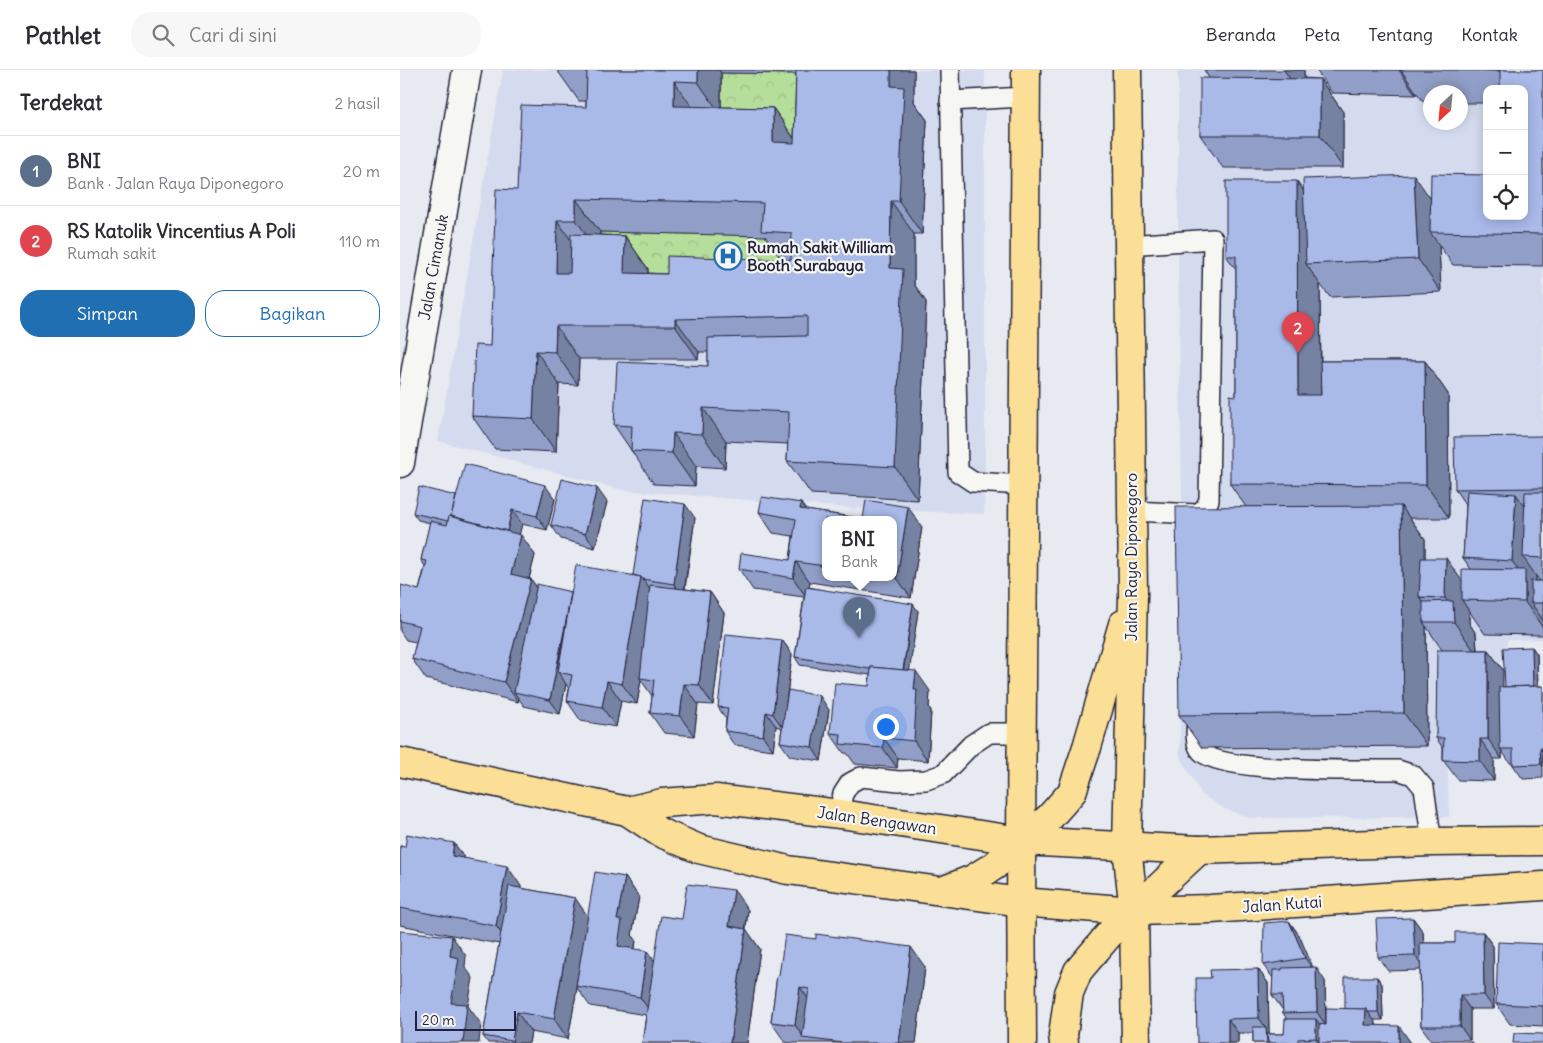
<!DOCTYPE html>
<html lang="id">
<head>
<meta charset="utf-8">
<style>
	body { margin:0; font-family:Delius,sans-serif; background:#f7f7f7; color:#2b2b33 }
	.controls { position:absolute; right:15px; top:15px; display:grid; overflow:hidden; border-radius:10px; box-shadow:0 2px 12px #0003 }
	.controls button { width:45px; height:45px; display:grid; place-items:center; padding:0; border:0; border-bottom:1px solid #e1e1e2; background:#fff; color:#2b2b33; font:25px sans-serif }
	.compass { position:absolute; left:1023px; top:15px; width:45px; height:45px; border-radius:50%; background:#fff; box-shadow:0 2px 12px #0003; rotate:206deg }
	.scale { position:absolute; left:15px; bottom:12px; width:101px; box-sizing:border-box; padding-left:5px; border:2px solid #22223b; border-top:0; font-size:14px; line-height:18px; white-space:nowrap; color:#22223b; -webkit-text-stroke:4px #f6f6f2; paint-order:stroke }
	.you { position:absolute; left:485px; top:656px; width:18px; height:18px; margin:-12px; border:4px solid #fff; border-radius:50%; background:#1a73e8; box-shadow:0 0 0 8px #1a73e833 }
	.badge { display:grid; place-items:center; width:32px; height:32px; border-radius:50%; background:#1f6fb2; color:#fff; font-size:16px; font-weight:700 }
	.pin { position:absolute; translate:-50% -41px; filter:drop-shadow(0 1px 2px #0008) }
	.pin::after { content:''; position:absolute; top:26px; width:18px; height:15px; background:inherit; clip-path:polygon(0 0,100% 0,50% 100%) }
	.popup { position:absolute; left:422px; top:446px; width:75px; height:65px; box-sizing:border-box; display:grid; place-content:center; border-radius:10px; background:#fff; filter:drop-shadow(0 1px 4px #0005); font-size:16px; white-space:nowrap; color:#7c7c81 }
	.popup b { font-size:19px; color:#2b2b33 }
	.popup::after { content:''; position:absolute; left:50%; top:100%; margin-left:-10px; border:10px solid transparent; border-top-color:#fff }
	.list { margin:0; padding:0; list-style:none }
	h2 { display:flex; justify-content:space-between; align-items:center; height:65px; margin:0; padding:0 20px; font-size:21px }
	h2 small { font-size:16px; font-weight:400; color:#7c7c81 }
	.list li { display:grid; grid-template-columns:32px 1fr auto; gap:15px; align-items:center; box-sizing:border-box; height:70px; padding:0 20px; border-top:1px solid #e1e1e2 }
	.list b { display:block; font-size:19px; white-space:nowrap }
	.list p { margin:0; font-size:16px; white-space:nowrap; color:#7c7c81 }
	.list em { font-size:16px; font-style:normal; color:#7c7c81 }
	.actions { display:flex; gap:10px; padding:15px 20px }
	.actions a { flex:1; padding:11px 0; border:1px solid #1f6fb2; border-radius:20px; text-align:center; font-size:18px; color:#1f6fb2 }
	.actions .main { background:#1f6fb2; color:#fff }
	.icon { flex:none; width:28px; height:28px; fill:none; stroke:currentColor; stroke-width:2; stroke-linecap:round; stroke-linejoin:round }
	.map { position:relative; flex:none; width:1143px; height:973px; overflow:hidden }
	header { display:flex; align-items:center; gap:30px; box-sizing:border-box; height:70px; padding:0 25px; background:#fff; border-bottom:1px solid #e1e1e2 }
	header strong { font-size:24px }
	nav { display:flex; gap:28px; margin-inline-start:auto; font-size:18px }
	.search { width:350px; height:45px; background:#f7f7f7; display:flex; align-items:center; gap:12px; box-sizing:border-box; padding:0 18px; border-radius:20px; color:#7c7c81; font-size:19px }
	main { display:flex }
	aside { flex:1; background:#fff }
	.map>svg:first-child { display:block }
	.built { fill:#d4dbee; fill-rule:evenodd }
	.park { fill:url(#park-crowns); stroke:#6c806b }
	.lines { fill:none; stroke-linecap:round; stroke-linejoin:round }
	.service-casing { stroke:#22223b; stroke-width:22 }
	.minor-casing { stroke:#22223b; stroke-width:31 }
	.primary-casing { stroke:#22223b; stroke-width:31 }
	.trunk-casing { stroke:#22223b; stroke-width:31 }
	.service { stroke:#f6f6f2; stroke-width:19 }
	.minor { stroke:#f6f6f2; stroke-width:28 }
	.primary { stroke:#fbdf96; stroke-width:28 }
	.trunk { stroke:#fbdf96; stroke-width:28 }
	.wall { fill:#919fc8; stroke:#22223b; fill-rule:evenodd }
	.shaded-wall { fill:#7682a2; stroke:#22223b }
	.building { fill:#a9b9e8; stroke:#22223b; fill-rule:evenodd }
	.labels { text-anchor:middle; stroke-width:4.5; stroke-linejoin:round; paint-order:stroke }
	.poi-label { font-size:16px; font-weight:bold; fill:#22223b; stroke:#f6f6f2; text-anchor:start }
	.street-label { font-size:16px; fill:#22223b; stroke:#f6f6f2 }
</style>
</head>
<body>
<header>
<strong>Pathlet</strong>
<div class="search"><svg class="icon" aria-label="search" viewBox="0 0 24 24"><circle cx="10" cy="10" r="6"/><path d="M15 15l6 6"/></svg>Cari di sini</div>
<nav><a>Beranda</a><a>Peta</a><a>Tentang</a><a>Kontak</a></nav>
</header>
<main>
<aside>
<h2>Terdekat<small>2 hasil</small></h2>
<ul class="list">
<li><span class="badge" style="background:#5c6f8a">1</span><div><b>BNI</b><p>Bank · Jalan Raya Diponegoro</p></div><em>20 m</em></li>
<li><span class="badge" style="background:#e0444e">2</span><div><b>RS Katolik Vincentius A Poli</b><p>Rumah sakit</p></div><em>110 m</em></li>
</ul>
<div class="actions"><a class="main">Simpan</a><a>Bagikan</a></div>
</aside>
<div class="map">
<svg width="1143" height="973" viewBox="0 0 1143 973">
	<defs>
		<pattern id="park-crowns" width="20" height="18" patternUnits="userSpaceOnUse" patternTransform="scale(1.25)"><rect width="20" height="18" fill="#b5de9b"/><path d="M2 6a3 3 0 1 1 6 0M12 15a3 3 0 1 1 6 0" fill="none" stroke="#9bbe86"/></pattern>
	</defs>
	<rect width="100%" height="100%" fill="#e7eaf0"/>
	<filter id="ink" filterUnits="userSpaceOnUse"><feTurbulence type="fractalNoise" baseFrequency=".02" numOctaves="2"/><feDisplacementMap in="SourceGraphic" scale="10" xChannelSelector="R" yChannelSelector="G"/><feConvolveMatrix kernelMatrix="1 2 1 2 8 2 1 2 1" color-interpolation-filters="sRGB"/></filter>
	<g filter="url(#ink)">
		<g class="built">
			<path d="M103 0H585V391L584 444 450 438 222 420 38 371Z"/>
			<path d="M778 0H1143V569L1107 570 1106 593H1045L1049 747 850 748 825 739 802 725 780 686 782 425 778 190ZM1087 19H1124V146H1087ZM1030 22H1060V52H1030Z"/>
		</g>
		<g class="park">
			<path d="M321 3 420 4 417 106 321 44Z"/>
			<path d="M200 162 386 166 385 194 290 219 180 183Z"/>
		</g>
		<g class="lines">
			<g class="service-casing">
				<g id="service">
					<path d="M550 0 558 402 573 412 623 415"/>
					<path d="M550 31 626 27"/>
					<path d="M728 175 813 169 809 430 805 438 797 444 732 441"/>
					<path d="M797 645C797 657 793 673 802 682 822 703 963 700 998 700L1013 705 1024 718 1032 772"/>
					<path d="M440 744 441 733 443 724 450 713 461 707 499 711 526 710 543 704 571 675 589 663H622"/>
				</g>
			</g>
			<g class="minor-casing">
				<path id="minor" d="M0 393 67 0"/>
			</g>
			<g class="primary-casing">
				<g id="primary">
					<path d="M0 692 227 741 259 762 299 779 388 800 621 832 734 841 811 839 1143 816"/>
					<path d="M227 741 262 733 316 729 440 744 621 771 799 780 1032 772 1143 771"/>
				</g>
			</g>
			<g class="trunk-casing">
				<g id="trunk">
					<path d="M727 0 733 524 727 777 734 841 736 973"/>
					<path d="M542 821 573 809 594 796 650 747 672 722 687 677 723 554"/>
					<path d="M622 973 621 771 626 0"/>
					<path d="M664 973 663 965 669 923 678 901 712 861 799 780"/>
				</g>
			</g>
			<use href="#service" class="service"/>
			<use href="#minor" class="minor"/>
			<use href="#primary" class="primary"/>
			<use href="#trunk" class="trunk"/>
		</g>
		<g class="wall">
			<path d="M157 0H514V32L527 50 522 164H514V214L526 232 518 430 411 424 387 391 388 374 326 371 325 398 296 396 295 416 254 414 214 355 308 296V282H299L298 289H179L178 315 159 314 156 382 95 379 72 346 90 276 117 120 186 37V31H179ZM321 3 396 4 394 68 373 38 321 37ZM200 162 365 166 381 189 267 204 248 203V199L225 166 200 165Z"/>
			<path d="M804 0H904V8L920 9 943 42V98H823L800 65 809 8Z"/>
			<path d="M916 0H1143V196L1053 195 1039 175 1041 222 930 227 920 214 921 291H1025L1048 324 1049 448H1010L1025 469V488L1062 511 1071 499 1063 488 1066 436 1055 419 1143 366V565L1085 564 1069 541V553L1076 564 1077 580H1088L1103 600 1102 617H1105L1132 577 1137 584 1138 616H1143V708L1123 709 1113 695V693H1110L1102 681V689H1094V711L1058 710 1043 690V678L1036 668 1042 580 1026 556 1027 676 802 678 779 645 846 437 830 414 836 326V199L826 186 897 111 903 120 1031 128 1124 146V19H1087V33H1060V22H1030V32H1024L1016 22V25L932 23ZM1136 506 1140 511H1136Z"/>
			<path d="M56 427 155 429 147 460 122 454 119 464 135 485 129 509H131L136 517 171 522 233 505 295 448 285 519 310 522 324 543 313 635 298 634 294 666 264 663 250 643 252 626 241 610 237 634 221 631 216 657 181 651 167 631 169 619 166 614 160 644 124 636 119 629 118 632 26 609 12 589 16 572 6 570 0 561V517L19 520 25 496 21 490 30 453 18 450 13 443Z"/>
			<path d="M207 432 195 478 161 469 151 455Z"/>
			<path d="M401 433 405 440 522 457 511 528 410 512 409 517 518 541 509 600 530 621 529 637 531 641 528 691 498 688 497 698 455 694 447 683H444L430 663 469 616 470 605 400 595 395 587 404 527 353 520 339 499 390 490 393 466 373 463 359 442ZM425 449 493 507H425Z"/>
			<path d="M382 570 392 584 385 641 429 640 421 691 390 686 380 672 382 658 376 656 373 680 334 675 325 661 326 649 318 637Z"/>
			<path d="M54 773 65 789 121 816 120 818 175 828 187 846 225 807 239 827 232 865 236 870 235 879 247 881 254 890 282 849 348 840 346 859 360 879 347 973H242L246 945 190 936 177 918 168 969 131 962 129 973H88L83 966 99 874 0 855V776L5 777Z"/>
			<path d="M1013 848 1023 862 1024 873H1055L1083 862 1093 876 1094 939H1070V970H1031L1021 956 1020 900 988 901 978 887Z"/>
			<path d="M889 851 899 865 912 897 925 911 926 945 945 939 977 907 982 914 983 950H973L976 953V955L1009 970V973H853V963H838V973H797L811 908 858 899 868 913 869 962 870 964H884L887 949 883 943V939H882L872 925 873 908 863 895Z"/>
			<path d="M1143 874V956L1110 954 1096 934Z"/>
			<path d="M525 897 516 973H391L385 972 371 952 377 905Z"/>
		</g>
		<g class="shaded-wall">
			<path d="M298 0H319L321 3V45L298 12Z"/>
			<path d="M491 0H514V32L527 50 522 164 499 131 491 16Z"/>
			<path d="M884 0H904V29Z"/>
			<path d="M999 0H1001L1016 22V25Z"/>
			<path d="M920 9 943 42V98L920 65Z"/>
			<path d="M274 11 297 44 274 36Z"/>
			<path d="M373 38 396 71V105L373 72Z"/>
			<path d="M1014 105 1037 138 1030 162 1039 175 1041 222 1018 189Z"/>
			<path d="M897 111 920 145 906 194 920 214 921 358 898 325Z"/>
			<path d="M176 129 200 162 199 183 176 150Z"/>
			<path d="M491 131 514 164V214L526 232 518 430 495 397 490 198Z"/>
			<path d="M157 150 180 183 179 236 156 203Z"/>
			<path d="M225 166 248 199 247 236 224 203Z"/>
			<path d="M275 249 299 282 298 289 275 256Z"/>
			<path d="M156 256 179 289 178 315 155 282Z"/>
			<path d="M136 281 159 314 156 382 133 349Z"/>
			<path d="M1025 291 1048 324 1049 448 1026 415Z"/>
			<path d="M303 338 326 371 325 398 302 364Z"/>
			<path d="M273 363 296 396 295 416 272 383Z"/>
			<path d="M145 415 155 429 147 460 137 446Z"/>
			<path d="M197 418 207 432 195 478 185 464Z"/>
			<path d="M1116 424 1139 457 1123 487 1136 506V515L1131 533 1143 550V558L1125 532V510L1112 491Z"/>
			<path d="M401 433 415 453 400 439Z"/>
			<path d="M285 434 295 448 283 528 274 514Z"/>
			<path d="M1001 436 1025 469V528L1019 527 1026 536 1023 552 1026 556 1027 676 1004 643Z"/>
			<path d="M508 437 522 457 511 528 497 508Z"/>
			<path d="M112 440 122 454 117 474 107 461Z"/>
			<path d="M121 465 135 485 125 524 111 504Z"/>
			<path d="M1046 488 1069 521 1062 530 1069 541V553L1076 564 1077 585 1054 552 1053 539 1045 528Z"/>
			<path d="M396 492 410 512 407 528 393 508Z"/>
			<path d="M241 507 255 527 240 608 241 610 237 634 222 614Z"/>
			<path d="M131 509 145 530 114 622 119 629 118 632 104 612Z"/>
			<path d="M173 522 158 602 166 614 160 644 150 630Z"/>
			<path d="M310 522 324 543 313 635 299 615Z"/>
			<path d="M513 534 518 541 508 611 503 604Z"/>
			<path d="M382 570 392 584 383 658 373 644Z"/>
			<path d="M1132 577 1137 584 1138 623 1133 616Z"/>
			<path d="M1088 580 1103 600 1102 679H1100L1102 681V689L1088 669Z"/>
			<path d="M516 601 530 621 529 637 531 641 528 691 514 671V620Z"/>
			<path d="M207 611 221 631 216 657 202 637Z"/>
			<path d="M284 614 298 634 294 666 280 646Z"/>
			<path d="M420 626 429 640 421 691 412 677Z"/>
			<path d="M366 642 376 656 373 680 363 666Z"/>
			<path d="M484 668 498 688 497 698 483 678Z"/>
			<path d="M1080 669 1094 689V711L1080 691Z"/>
			<path d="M1140 678 1143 682V697L1141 694Z"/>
			<path d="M54 773 68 793 52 786Z"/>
			<path d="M107 796 121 816 110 876 96 856Z"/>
			<path d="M225 807 239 827 232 865 236 870 232 896 218 876 217 850Z"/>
			<path d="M334 820 348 840 343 876 329 856Z"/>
			<path d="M175 828 189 848 176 916 177 918 168 969 154 949Z"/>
			<path d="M1013 848 1023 862 1025 900 1015 886Z"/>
			<path d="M889 851 899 865 915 902 905 888Z"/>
			<path d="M346 859 360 879 347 973H330Z"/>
			<path d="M1083 862 1093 876 1094 939 1084 925Z"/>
			<path d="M52 866 66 886 65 897 73 908 68 936 81 954 79 973H63L51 933 50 886Z"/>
			<path d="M511 877 525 897 516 973H499Z"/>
			<path d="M247 881 261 901 254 947 240 927Z"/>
			<path d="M916 897 925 911 926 956 917 942Z"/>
			<path d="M858 899 868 913 869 962 871 965V973H867L866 958 859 948Z"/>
			<path d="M977 907 982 914 983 950 978 942Z"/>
			<path d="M400 917 414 937 404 968 395 955Z"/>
			<path d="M1060 925 1070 939V970L1060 956Z"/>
			<path d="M966 939 976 953 975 969 965 955Z"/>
			<path d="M117 942 131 962 129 973H113L112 971Z"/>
			<path d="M828 949 838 963V973H828Z"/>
			<path d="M916 949 926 963 919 973 916 968Z"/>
			<path d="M999 956 1009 970V973H999Z"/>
		</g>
		<g class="building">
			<path d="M187 0H298V12L274 11V36L373 38V72L394 73 396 0H491V16L504 17 499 131H491L490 198 503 199 495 397 387 391 389 342 303 338 302 364 273 363 272 383 231 381 232 356 214 355 217 292 308 296V268L407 266V246L275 249V256H156L155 282 136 281 133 349 72 346 75 275 90 276 96 119 117 120 121 35 186 37ZM176 129 363 133 361 161 392 163 391 190 267 186V204L224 203 225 166 171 164 170 203H156L157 150H176Z"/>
			<path d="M1059 0H1143V164L1030 162 1031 104 1087 105V146H1124V19H1100V1Z"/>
			<path d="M800 8 920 9V65H800Z"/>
			<path d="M1014 105 1018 189 906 194 903 109Z"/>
			<path d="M826 111H897L898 325H921L920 291H1025L1026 415 830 414V325L836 326V186H826Z"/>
			<path d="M1143 366V418L1055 419 1054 367Z"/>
			<path d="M65 394 145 415 137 446 112 440 107 461 51 446Z"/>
			<path d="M162 409 197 418 185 464 151 455Z"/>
			<path d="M19 417 56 426 51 446H49L48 451 13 443Z"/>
			<path d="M1067 421 1116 424 1112 491 1063 488Z"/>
			<path d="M1125 422H1143V488L1123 487Z"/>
			<path d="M362 427 401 433 400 439 463 449 466 430 508 437 497 508 491 507H493V449H425V496L396 492 393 508 339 499 341 483 390 490 396 449 359 442Z"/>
			<path d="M245 428 285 434 274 514 242 509 241 507 233 505Z"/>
			<path d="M1001 436 1004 643 779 645 776 437Z"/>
			<path d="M49 446 121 465 111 504 131 509 104 612 12 589 20 556 0 551 1 515 19 520 27 491 21 490 30 451 47 455Z"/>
			<path d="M1021 488H1046L1045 528 1019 527Z"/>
			<path d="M176 495 241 507 222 614 207 611 202 637 167 631 172 605 158 602Z"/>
			<path d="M1062 499 1125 500V532L1062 530Z"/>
			<rect x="1131" y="511" width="12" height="22"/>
			<path d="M137 514 171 522 165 556 150 630 114 622Z"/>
			<path d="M250 515 310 522 299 615 284 614 280 646 250 643 254 610 240 608Z"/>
			<path d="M406 517 513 534 503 600 471 597 470 599 395 587Z"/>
			<path d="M1053 531 1054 552H1023V532Z"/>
			<path d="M326 564 382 570 373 644 366 642 363 666 325 661 328 638 318 637Z"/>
			<path d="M1132 577 1133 616 1105 617 1103 578Z"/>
			<path d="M1037 580H1088V669H1080V691L1043 690 1044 668H1036Z"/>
			<path d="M471 597 516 601 514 620H517L514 671 484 668 483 678 440 674 441 664 430 663 435 613 469 616Z"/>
			<path d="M1143 616V678H1140L1141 694 1113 695V679H1100L1099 617Z"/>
			<path d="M388 620 420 626 412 677 380 672Z"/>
			<path d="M7 764 54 773 52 786 107 796 96 856 0 838V776L5 777Z"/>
			<path d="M195 802 225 807 217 850H222L218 876 247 881 240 927 176 916Z"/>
			<path d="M287 814 334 820 329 856 346 859 330 973H242L261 846 282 849Z"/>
			<path d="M109 816 175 828 154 949 117 942 112 971 83 966Z"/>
			<path d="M1013 848 1015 886 978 887 976 849Z"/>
			<path d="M889 851 905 888 863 895 864 853Z"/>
			<path d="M0 861 52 866 50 886 59 888 51 933 67 934 63 973H0Z"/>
			<path d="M1055 862H1083L1084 925H1060V956H1021L1020 873H1055Z"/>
			<path d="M416 864 511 877 499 973H443L402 968 409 919 400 917 395 955 371 952 377 905H379L385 865 416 869Z"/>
			<path d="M1098 872 1143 874V936L1096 934Z"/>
			<path d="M916 897 917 942 883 943 882 925H872L873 900H882V898Z"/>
			<path d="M858 899 859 948 828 949V973H797L796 908H811L810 900Z"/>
			<path d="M945 907H977L978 942H968L966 939H945Z"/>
			<path d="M926 938 966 939 965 955 999 956V973H919V954L926 955Z"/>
			<path d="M885 949H916V968L898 969V973H868L867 964H884Z"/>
			<path d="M853 957H866L867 973H853Z"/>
			<path d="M1114 963 1143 964V973H1113Z"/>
			<path d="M1072 972V973H1043Z"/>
		</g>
	</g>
	<defs>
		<g id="hospital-ring" transform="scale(1.4375)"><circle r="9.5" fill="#f6f6f2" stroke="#1f6fb2" stroke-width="1.5"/><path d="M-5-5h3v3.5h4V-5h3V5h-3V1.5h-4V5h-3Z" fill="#1f6fb2"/></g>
	</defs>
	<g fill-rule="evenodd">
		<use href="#hospital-ring" x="328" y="186"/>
	</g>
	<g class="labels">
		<g class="poi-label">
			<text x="347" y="183">Rumah Sakit William<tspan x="347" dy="18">Booth Surabaya</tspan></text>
		</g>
		<g class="street-label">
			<text transform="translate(33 197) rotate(-80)" y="6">Jalan Cimanuk</text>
			<text transform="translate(731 487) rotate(-90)" y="6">Jalan Raya Diponegoro</text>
			<text transform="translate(477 750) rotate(8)" y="6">Jalan Bengawan</text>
			<text transform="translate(882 834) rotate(-4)" y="6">Jalan Kutai</text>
		</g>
	</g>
</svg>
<div class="controls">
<button>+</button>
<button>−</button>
<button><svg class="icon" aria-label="locate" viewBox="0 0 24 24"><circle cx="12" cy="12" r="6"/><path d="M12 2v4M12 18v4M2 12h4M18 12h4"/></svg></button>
</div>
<svg class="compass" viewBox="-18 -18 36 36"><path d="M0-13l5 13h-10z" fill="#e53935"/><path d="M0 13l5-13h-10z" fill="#7c7c81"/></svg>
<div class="scale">20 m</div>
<div class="you"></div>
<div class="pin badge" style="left:459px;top:568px;background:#5c6f8a">1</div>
<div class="popup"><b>BNI</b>Bank</div>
<div class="pin badge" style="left:898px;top:283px;background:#e0444e">2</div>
</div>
</main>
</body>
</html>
